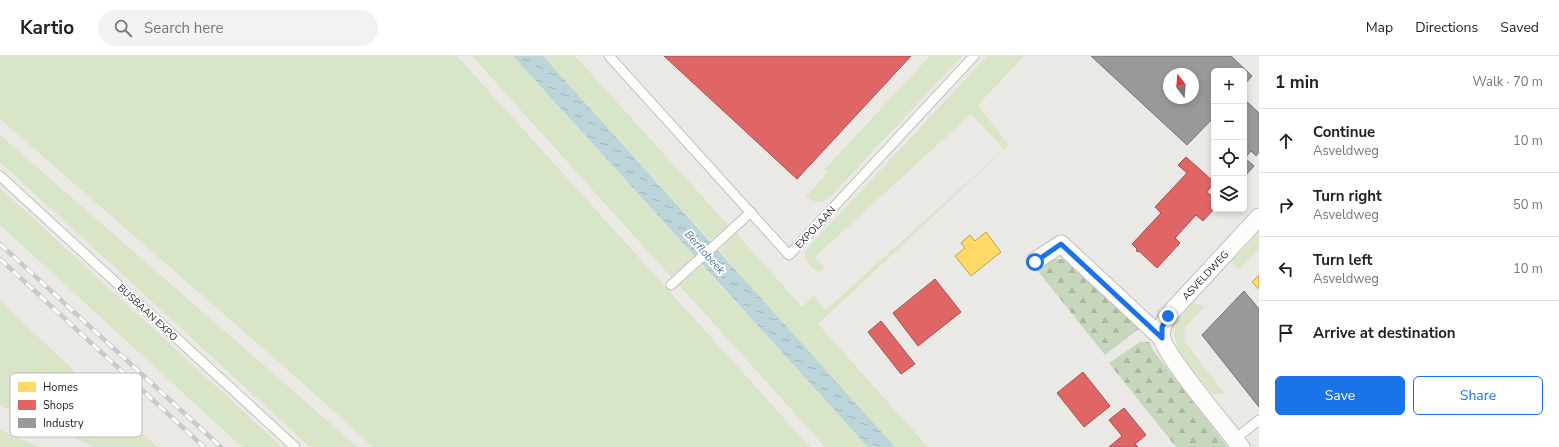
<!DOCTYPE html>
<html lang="en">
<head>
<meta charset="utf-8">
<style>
	body { margin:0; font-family:"Nunito Sans",sans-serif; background:#f2f2f2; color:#222 }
	.controls { position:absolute; right:12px; top:12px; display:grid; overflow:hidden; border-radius:6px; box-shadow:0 2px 6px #0003 }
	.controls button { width:36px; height:36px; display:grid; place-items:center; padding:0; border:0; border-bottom:1px solid #e0e0e0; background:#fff; color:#222; font:20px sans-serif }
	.compass { position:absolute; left:1163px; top:12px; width:36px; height:36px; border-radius:50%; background:#fff; box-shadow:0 2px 6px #0003; rotate:344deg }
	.stop { position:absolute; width:12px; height:12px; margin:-9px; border:3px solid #1a73e8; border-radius:50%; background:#fff }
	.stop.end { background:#1a73e8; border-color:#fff; box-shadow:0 1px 4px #0008 }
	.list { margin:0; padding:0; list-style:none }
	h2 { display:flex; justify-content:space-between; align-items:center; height:52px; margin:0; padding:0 16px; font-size:17px }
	h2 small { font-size:13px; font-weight:400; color:#767676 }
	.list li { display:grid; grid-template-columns:26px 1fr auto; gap:12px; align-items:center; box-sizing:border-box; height:64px; padding:0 16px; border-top:1px solid #e0e0e0 }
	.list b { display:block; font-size:15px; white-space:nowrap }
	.list p { margin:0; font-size:13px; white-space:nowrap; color:#767676 }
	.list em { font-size:13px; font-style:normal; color:#767676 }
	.actions { display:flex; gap:8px; padding:12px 16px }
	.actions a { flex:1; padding:9px 0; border:1px solid #1a73e8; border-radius:6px; text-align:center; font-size:14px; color:#1a73e8 }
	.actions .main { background:#1a73e8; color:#fff }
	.icon { flex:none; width:22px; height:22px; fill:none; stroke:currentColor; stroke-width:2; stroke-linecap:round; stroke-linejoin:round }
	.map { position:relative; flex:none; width:1259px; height:391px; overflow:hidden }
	header { display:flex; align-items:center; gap:24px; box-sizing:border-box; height:56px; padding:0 20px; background:#fff; border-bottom:1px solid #e0e0e0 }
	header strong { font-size:19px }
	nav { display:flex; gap:22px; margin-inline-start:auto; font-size:14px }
	.search { width:280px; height:36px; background:#f2f2f2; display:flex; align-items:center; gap:10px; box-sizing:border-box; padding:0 14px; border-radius:22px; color:#767676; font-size:15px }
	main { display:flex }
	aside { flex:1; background:#fff }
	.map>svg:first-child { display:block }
	.grass { fill:#d8e5c7 }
	.forest { fill:url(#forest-firs) }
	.water { fill:url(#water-ripples) }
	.homes { fill:#ffd966; stroke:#bba150 }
	.shops { fill:#e06666; stroke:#a65050 }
	.industry { fill:#999; stroke:#747474; fill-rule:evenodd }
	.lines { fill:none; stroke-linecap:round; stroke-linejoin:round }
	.lane-casing { stroke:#c1c0be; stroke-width:11 }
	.street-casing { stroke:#c1c0be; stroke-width:19 }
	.lane { stroke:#fcfcfb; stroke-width:9 }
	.street { stroke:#fcfcfb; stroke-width:17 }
	.rail-casing { stroke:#cacac9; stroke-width:4.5 }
	.rail { stroke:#fff; stroke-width:3; stroke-dasharray:9; stroke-linecap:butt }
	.route { stroke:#1a73e8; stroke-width:5 }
	.labels { text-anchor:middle; stroke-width:4; stroke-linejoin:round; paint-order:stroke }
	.street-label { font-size:10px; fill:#1d1d1d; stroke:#fff }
	.water-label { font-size:11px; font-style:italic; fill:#51779b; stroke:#fff }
	.key { fill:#fff; stroke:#bbb; stroke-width:1 }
	.key-label { font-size:11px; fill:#1d1d1d }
</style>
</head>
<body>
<header>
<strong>Kartio</strong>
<div class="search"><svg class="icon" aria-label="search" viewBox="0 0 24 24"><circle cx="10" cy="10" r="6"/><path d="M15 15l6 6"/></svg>Search here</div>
<nav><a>Map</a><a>Directions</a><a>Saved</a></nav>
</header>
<main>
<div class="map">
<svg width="1259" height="391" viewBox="0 0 1259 391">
	<defs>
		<pattern id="forest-firs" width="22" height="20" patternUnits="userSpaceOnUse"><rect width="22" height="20" fill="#c7d7bd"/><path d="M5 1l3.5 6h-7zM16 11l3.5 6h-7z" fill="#aab8a2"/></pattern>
		<pattern id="water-ripples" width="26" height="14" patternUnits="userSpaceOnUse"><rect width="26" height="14" fill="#bcd5da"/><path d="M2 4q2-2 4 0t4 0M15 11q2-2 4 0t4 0" fill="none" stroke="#a1b6bb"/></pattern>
	</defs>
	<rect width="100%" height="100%" fill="#ebe9e5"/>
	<g class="grass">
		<path d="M0 0H457L810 391H373L297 322 0 63Z"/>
		<path d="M472 0H513L694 200 671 221Z"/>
		<path d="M543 0H575L728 169 710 184Z"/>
		<path d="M930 0H962L829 142C821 147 813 147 806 141L828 116 825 113Z"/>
		<path d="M987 0H1024L978 49 1009 89 818 268 928 391H895L782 267 719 194 736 177 802 251 814 240 826 254 1004 93 971 58 815 201 825 212 821 215H816C809 209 803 204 806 194Z"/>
		<path d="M0 79 355 389 357 391H310L0 106Z"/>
		<path d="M0 132 282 391H242L0 169Z"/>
		<path d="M1259 176V193L1239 213 1231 206Z"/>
		<path d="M702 209 868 391H825L679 229Z"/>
		<path d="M0 245 134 371 158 391H95L0 350Z"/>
		<path d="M1193 247 1205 250 1185 271 1184 285 1225 338H1213C1200 322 1167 291 1176 269 1179 261 1187 254 1193 247Z"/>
		<path d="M0 374 39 391H0Z"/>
	</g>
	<g class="forest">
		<path d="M1052 203H1067L1140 272 1105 299 1037 214Z"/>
		<path d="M1140 286H1149L1155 297 1228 391H1176L1109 307Z"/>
	</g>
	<path class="water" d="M513 0H543L895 391H868Z"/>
	<g class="homes">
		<path d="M986 176 1001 196 971 220 955 200 965 192 961 187 970 179 975 185Z"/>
		<path d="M1259 219V233L1252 226Z"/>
	</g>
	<g class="shops">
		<path d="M664 0H911L797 123Z"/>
		<path d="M1186 101 1214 126 1207 136 1214 142V153L1203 165 1196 159 1175 182 1180 187 1157 212 1140 196 1136 195 1137 193 1132 188 1161 157 1155 151 1187 117 1178 109Z"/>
		<path d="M935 223 961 256 918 290 893 257Z"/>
		<path d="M881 265 915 308 901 318 868 276Z"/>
		<path d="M1083 316 1110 350 1084 371 1057 337Z"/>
		<path d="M1124 352 1146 379 1135 388 1138 391H1109L1122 380 1109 364Z"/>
	</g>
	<g class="industry">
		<path d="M1091 0H1231L1252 20 1244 29V15H1214V61L1187 89ZM1169 18H1193V42H1169Z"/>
		<path d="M1244 43 1259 57V96L1256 100 1251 95 1245 102 1254 110 1244 121Z"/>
		<path d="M1244 235 1259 253V351L1202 279Z"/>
	</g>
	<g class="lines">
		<g class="lane-casing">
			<g id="lane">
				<path d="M609 0 789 199 974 0"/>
				<path d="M0 120 295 391"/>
				<path d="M671 229 751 156"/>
				<path d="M1235 383 1259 364"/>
			</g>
		</g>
		<g class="street-casing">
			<g id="street">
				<path d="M1035 205 1061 188 1162 282"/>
				<path d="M1241 391C1227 372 1162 297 1161 279 1161 269 1167 261 1173 254L1259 161"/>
			</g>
		</g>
		<use href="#lane" class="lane"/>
		<use href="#street" class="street"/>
		<g class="rail-casing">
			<g id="rail">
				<path d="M0 188 221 391"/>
				<path d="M0 203 204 391"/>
			</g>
		</g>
		<use href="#rail" class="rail"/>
	</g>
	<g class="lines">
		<path class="route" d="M1035 206 1061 188 1162 282V271L1168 260"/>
	</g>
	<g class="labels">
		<g class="street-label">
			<text transform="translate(815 171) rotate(-47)" y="4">EXPOLAAN</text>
			<text transform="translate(1205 219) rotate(-47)" y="4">ASVELDWEG</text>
			<text transform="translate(148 256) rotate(43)" y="4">BUSBAAN EXPO</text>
		</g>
		<g class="water-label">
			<text transform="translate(705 196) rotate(48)" y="4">Berflobeek</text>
		</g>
	</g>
	<rect x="10" y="317" width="132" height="64" rx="6" class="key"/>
	<rect x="18" y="326" width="18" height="10" fill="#ffd966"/>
	<rect x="18" y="344" width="18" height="10" fill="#e06666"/>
	<rect x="18" y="362" width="18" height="10" fill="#999"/>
	<g class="key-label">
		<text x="43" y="335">Homes</text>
		<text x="43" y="353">Shops</text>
		<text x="43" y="371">Industry</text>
	</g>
</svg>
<div class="controls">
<button>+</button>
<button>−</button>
<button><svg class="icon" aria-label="locate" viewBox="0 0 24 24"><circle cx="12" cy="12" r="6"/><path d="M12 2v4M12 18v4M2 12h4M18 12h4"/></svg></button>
<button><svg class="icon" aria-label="layers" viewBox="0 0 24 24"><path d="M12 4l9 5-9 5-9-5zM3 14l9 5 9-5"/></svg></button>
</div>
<svg class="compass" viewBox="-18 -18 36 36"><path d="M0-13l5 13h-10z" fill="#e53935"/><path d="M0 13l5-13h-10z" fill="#767676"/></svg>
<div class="stop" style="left:1035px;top:206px"></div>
<div class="stop end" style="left:1168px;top:260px"></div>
</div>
<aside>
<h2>1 min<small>Walk · 70 m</small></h2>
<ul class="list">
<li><svg class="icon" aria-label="ahead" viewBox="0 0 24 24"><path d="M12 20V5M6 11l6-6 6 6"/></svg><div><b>Continue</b><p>Asveldweg</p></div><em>10 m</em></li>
<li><svg class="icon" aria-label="right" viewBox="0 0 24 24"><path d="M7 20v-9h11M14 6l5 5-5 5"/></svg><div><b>Turn right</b><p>Asveldweg</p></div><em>50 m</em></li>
<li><svg class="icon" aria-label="left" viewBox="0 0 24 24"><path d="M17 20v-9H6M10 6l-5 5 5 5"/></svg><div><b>Turn left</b><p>Asveldweg</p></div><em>10 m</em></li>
<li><svg class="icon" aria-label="arrive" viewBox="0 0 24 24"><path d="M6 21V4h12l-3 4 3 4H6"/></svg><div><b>Arrive at destination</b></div></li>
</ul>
<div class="actions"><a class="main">Save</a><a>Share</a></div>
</aside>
</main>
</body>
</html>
